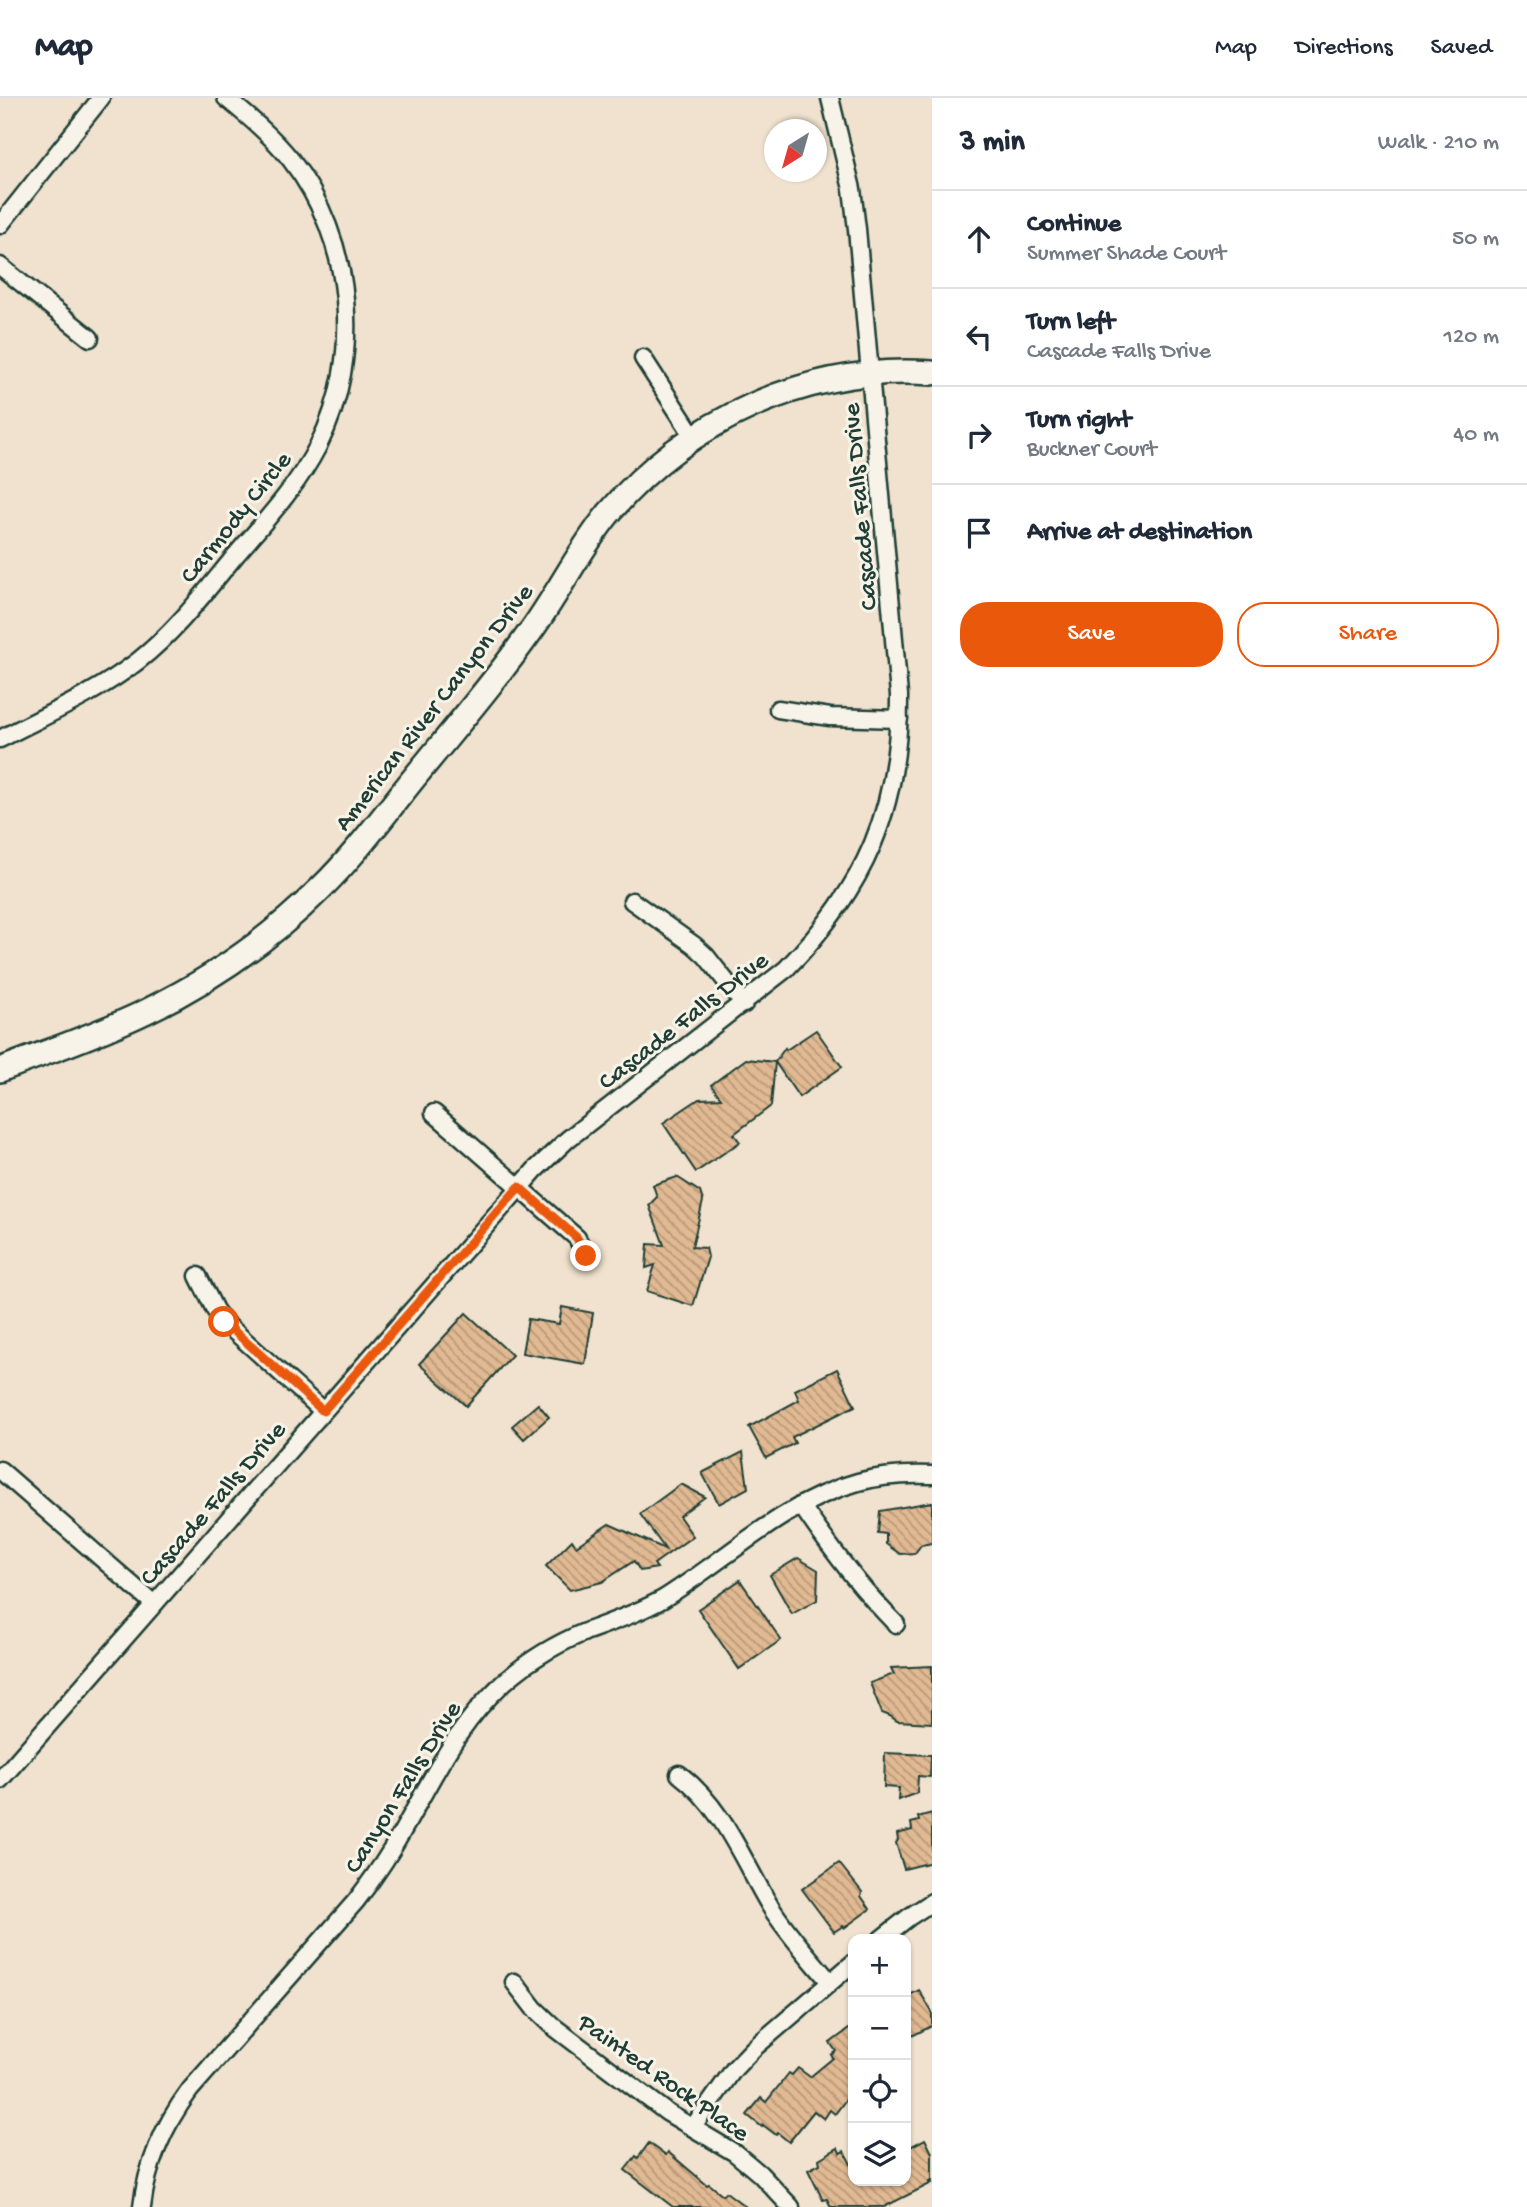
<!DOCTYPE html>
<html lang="en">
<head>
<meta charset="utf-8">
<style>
	body { margin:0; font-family:"Gochi Hand",sans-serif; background:#f6f6f7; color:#1f2937 }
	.controls { position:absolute; right:21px; bottom:21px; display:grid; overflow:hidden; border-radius:14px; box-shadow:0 2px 5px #0004 }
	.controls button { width:63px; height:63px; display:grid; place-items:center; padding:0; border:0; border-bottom:2px solid #e0e1e3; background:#fff; color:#1f2937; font:35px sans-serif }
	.compass { position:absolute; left:764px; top:21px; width:63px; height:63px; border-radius:50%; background:#fff; box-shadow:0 2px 5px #0004; rotate:217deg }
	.stop { position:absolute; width:21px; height:21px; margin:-16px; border:5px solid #ea580c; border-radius:50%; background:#fff }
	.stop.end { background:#ea580c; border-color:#fff; box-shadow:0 2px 7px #0008 }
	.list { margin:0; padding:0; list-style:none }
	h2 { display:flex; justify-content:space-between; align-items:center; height:91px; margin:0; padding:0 28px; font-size:30px }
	h2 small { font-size:23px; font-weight:400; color:#747a83 }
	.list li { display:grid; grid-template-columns:46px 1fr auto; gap:21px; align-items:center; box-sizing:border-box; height:98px; padding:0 28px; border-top:2px solid #e0e1e3 }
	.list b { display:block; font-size:26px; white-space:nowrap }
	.list p { margin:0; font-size:23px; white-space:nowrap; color:#747a83 }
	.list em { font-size:23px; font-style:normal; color:#747a83 }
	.actions { display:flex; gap:14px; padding:21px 28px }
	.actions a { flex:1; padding:16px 0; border:2px solid #ea580c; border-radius:28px; text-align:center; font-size:24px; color:#ea580c }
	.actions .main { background:#ea580c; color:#fff }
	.icon { flex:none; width:38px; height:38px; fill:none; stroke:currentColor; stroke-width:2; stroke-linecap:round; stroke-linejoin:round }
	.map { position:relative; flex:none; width:932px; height:2109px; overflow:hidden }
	header { display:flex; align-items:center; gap:42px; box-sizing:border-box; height:98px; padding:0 35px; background:#fff; border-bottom:2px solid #e0e1e3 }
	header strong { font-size:33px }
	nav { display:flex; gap:38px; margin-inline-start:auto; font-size:24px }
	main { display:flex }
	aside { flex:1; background:#fff }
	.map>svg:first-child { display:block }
	.building { fill:url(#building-back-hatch); stroke:#1f3d34; stroke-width:2 }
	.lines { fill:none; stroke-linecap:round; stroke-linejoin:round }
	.street-casing { stroke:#1f3d34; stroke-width:21 }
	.secondary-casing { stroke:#1f3d34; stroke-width:28 }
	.street { stroke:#f7f3e8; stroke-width:16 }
	.secondary { stroke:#f7f3e8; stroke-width:23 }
	.route { stroke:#ea580c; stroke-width:9 }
	.labels { text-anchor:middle; stroke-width:6; stroke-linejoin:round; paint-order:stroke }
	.street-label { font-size:26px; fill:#1f3d34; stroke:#f7f3e8 }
</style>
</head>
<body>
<header>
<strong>Map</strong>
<nav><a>Map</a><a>Directions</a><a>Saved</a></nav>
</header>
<main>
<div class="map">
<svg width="932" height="2109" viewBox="0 0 932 2109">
	<defs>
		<pattern id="building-back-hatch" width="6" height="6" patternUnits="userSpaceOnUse" patternTransform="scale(1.75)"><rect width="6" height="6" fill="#e1b992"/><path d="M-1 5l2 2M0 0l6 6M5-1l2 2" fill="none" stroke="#b69878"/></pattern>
	</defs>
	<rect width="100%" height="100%" fill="#f0e2ce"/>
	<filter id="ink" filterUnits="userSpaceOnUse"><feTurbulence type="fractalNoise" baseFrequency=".0143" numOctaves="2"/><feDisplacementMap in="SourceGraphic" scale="14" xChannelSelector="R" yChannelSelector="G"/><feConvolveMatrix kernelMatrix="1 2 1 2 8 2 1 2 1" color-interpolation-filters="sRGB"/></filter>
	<g filter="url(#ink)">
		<g class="building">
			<path d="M816 932 842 969 799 999 775 964 785 950 786 952Z"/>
			<path d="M746 961 775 964 771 1008 734 1036 740 1044 696 1074 663 1025 699 1001 721 1000 711 987Z"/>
			<path d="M677 1079 700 1094 703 1103 692 1149 706 1150 708 1159 693 1208 647 1193 655 1167 646 1170 648 1146 664 1147 649 1107 657 1099 653 1087Z"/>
			<path d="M562 1209 593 1215 585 1266 522 1255 528 1221 559 1226Z"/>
			<path d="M466 1215 512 1257 466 1308 419 1266Z"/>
			<path d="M837 1271 855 1308 792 1339 795 1345 766 1360 749 1329 799 1302 795 1292Z"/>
			<path d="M538 1306 549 1319 524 1341 512 1328Z"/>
			<path d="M743 1354 748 1390 719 1406 702 1375Z"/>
			<path d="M681 1386 705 1399 679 1418 693 1438 654 1466 657 1470 640 1473 634 1463 602 1484 570 1492 546 1468 572 1442 576 1448 609 1426 665 1451 640 1416Z"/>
			<path d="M932 1404V1445L921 1447 915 1455 900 1456 886 1446V1436L878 1435 880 1413Z"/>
			<path d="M798 1460 818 1472 817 1502 792 1516 770 1477Z"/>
			<path d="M740 1482 781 1542 739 1571 698 1511Z"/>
			<path d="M932 1568V1625L897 1623 890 1618 882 1615 870 1585 894 1576 891 1570Z"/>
			<path d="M885 1655 931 1657 930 1679 918 1678 917 1695 898 1702 899 1690 884 1689Z"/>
			<path d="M932 1715V1764L904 1771 896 1745 898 1742 897 1736 912 1732 911 1725 919 1723 918 1719Z"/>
			<path d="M839 1765 862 1794 861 1798 870 1811 844 1830 843 1828 834 1834 802 1791Z"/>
			<path d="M919 1892 932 1914V1928L906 1941V1899Z"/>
			<path d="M853 1928V1998L847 2000 835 2016 830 2012 824 2021 814 2013 789 2044 778 2035 776 2037 763 2027 762 2029 747 2017 761 2000 766 2004 789 1975 792 1977 798 1970 810 1979 833 1960 831 1957 836 1953 830 1945Z"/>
			<path d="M925 2041 932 2055V2082L930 2083 932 2085 884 2109H831L827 2101 823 2102 808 2072 820 2066 819 2061 838 2050 840 2055 844 2053 853 2070V2083H906V2051Z"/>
			<path d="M649 2045 666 2057 668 2054 707 2087 709 2086 723 2097 726 2094 746 2109H673L625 2072 636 2058 638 2060Z"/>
		</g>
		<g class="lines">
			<g class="street-casing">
				<g id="street">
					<path d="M0 127 101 0"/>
					<path d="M0 168 90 240"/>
					<path d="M643 260 694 339"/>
					<path d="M778 611 830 619 899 621"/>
					<path d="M0 641C46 617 97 595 138 563 176 533 205 494 235 458 265 423 297 389 318 348 364 258 353 142 291 62 272 38 249 19 226 0"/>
					<path d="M632 803 694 847 706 858 744 906"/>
					<path d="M434 1015 577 1140 586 1158"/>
					<path d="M198 1178 215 1212 224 1224 323 1313"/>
					<path d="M0 1372 154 1506"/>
					<path d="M801 1407C830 1450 859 1489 896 1526"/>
					<path d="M679 1676C723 1709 742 1761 770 1808 787 1835 809 1859 830 1884"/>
					<path d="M0 1682 535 1072 568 1041 786 871C865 790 900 711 899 597L857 131 852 91 830 0"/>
					<path d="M881 1841 909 1819 932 1804"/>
					<path d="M514 1884 534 1910 554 1929 668 2015 735 2055 760 2076 791 2109"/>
					<path d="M693 2029 734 1971 754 1950 853 1865"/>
					<path d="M142 2109C147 2065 164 2027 190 1992L356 1803C369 1786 381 1769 392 1751 423 1700 447 1643 489 1599 515 1571 549 1549 585 1534 612 1524 638 1515 663 1501 727 1461 784 1404 858 1384 883 1377 907 1376 932 1377"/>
				</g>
			</g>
			<g class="secondary-casing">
				<path id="secondary" d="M0 972C49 953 100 936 147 913 211 882 269 842 320 791 355 757 384 717 414 680 453 632 493 586 528 537 557 498 578 453 609 415 687 322 810 266 932 275"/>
			</g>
			<use href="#street" class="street"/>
			<use href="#secondary" class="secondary"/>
		</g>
	</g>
	<g class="lines" filter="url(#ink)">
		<path class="route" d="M224 1224 323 1313 519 1089 577 1140 586 1158"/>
	</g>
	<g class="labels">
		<g class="street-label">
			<text transform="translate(858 409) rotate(-95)" y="9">Cascade Falls Drive</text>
			<text transform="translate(234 418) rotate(-51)" y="9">Carmody Circle</text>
			<text transform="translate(432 608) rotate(-52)" y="9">American River Canyon Drive</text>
			<text transform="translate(682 921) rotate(-38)" y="9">Cascade Falls Drive</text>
			<text transform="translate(211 1404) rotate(-49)" y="9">Cascade Falls Drive</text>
			<text transform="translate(401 1688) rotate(-58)" y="9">Canyon Falls Drive</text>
			<text transform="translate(665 1978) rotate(35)" y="9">Painted Rock Place</text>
		</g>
	</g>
</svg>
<div class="controls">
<button>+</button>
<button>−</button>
<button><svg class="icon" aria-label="locate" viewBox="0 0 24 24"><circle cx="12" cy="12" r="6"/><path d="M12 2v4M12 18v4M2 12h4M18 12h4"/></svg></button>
<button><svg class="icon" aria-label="layers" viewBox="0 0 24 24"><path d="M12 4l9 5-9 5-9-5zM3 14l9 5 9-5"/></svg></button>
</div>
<svg class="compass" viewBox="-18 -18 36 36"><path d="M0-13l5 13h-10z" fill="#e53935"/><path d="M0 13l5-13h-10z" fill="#747a83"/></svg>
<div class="stop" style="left:224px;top:1224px"></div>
<div class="stop end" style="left:586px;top:1158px"></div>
</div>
<aside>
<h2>3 min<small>Walk · 210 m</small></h2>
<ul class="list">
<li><svg class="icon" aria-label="ahead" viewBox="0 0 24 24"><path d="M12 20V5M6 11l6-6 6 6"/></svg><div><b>Continue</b><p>Summer Shade Court</p></div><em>50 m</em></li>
<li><svg class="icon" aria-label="left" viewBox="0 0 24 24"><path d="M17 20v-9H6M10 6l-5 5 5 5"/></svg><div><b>Turn left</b><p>Cascade Falls Drive</p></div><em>120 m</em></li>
<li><svg class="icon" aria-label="right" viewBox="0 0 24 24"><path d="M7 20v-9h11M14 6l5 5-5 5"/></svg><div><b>Turn right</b><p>Buckner Court</p></div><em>40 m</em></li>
<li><svg class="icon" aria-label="arrive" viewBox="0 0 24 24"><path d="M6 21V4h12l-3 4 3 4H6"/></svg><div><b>Arrive at destination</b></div></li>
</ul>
<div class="actions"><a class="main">Save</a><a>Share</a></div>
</aside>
</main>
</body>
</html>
